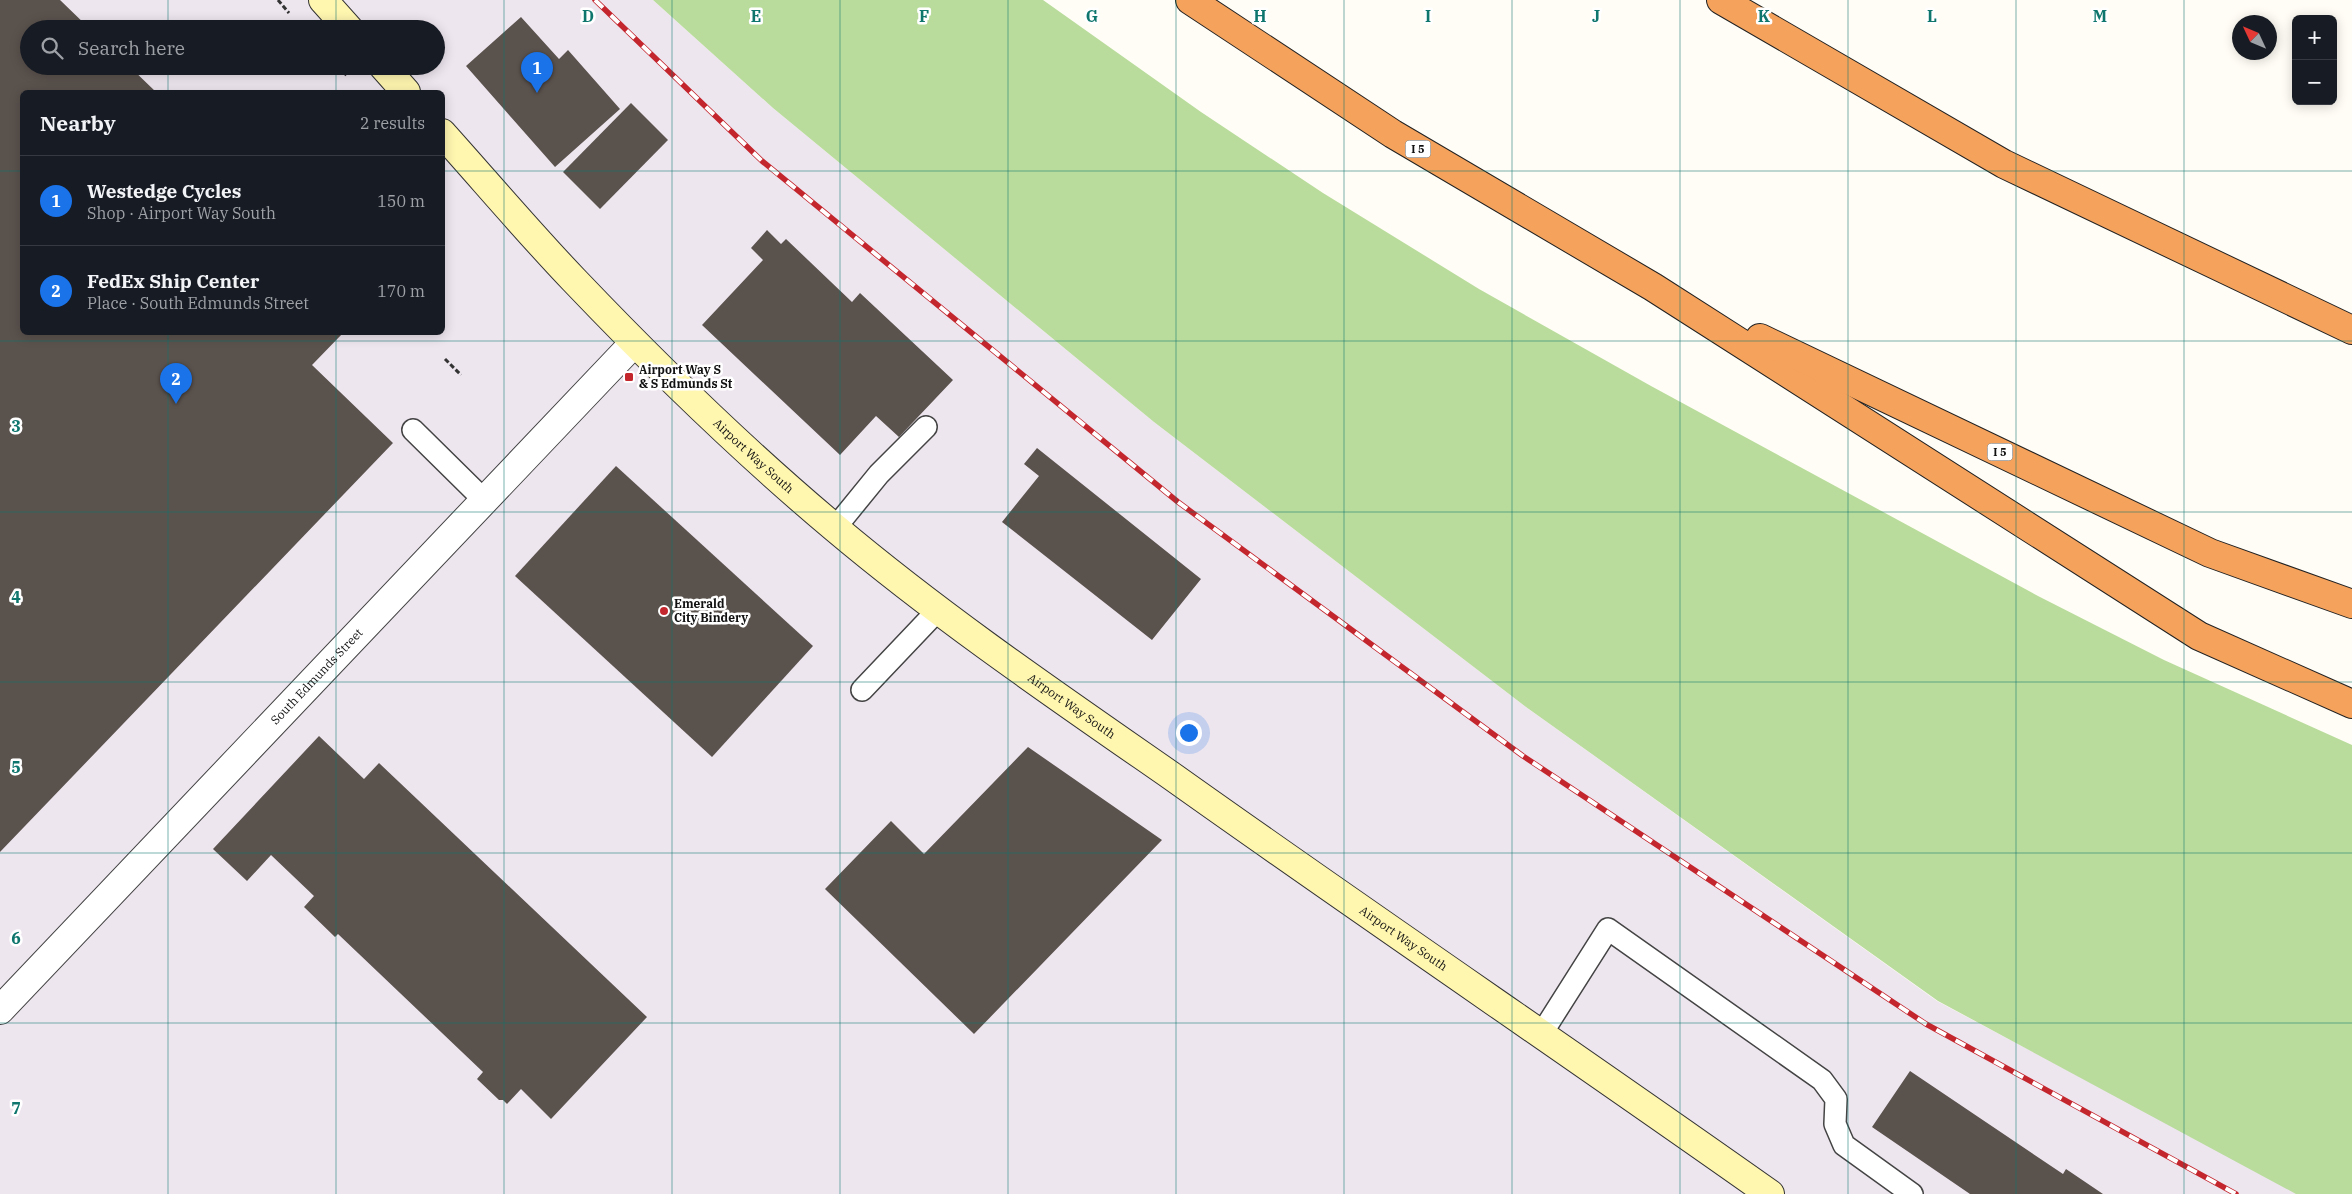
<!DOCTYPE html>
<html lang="en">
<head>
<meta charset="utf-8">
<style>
	body { margin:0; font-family:"IBM Plex Serif",serif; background:#242831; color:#f1f3f6 }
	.controls { position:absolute; right:15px; top:15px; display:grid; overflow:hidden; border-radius:8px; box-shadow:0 2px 12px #0003 }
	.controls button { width:45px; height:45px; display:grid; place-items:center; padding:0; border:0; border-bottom:1px solid #363941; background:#171b24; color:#f1f3f6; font:25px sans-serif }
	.compass { position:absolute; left:2232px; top:15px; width:45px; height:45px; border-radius:50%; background:#171b24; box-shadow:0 2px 12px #0003; rotate:314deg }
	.you { position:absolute; left:1188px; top:732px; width:18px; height:18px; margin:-12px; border:4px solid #fff; border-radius:50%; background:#1a73e8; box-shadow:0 0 0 8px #1a73e833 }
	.badge { display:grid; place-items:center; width:32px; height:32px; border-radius:50%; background:#1a73e8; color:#fff; font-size:16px; font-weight:700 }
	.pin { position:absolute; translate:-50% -41px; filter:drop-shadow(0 1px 2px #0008) }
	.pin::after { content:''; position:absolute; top:26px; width:18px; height:15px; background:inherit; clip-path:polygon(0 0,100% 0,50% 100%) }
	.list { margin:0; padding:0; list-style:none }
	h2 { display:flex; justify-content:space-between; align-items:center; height:65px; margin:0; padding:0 20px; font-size:21px }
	h2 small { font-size:16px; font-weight:400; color:#9ea1a6 }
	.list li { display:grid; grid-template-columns:32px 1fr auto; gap:15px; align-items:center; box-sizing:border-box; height:90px; padding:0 20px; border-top:1px solid #363941 }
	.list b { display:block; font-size:19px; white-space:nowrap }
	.list p { margin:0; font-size:16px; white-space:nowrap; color:#9ea1a6 }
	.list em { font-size:16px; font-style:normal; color:#9ea1a6 }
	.icon { flex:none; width:28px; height:28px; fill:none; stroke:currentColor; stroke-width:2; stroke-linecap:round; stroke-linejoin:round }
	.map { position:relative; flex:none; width:2352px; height:1194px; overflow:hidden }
	.search { position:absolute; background:#171b24; box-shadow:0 2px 12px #0003; left:20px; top:20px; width:425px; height:55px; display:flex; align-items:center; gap:12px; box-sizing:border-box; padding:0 18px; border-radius:28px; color:#9ea1a6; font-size:19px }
	.panel { position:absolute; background:#171b24; box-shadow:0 2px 12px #0003; left:20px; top:90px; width:425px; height:245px; border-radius:8px }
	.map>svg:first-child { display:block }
	.industrial { fill:#eee6ef; fill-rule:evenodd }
	.forest { fill:#b9dc9c }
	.building { fill:#5a524d }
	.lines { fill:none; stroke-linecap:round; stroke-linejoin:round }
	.lane-casing { stroke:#444; stroke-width:24 }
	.street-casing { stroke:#444; stroke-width:30 }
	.secondary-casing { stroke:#333; stroke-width:30 }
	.highway-casing { stroke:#222; stroke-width:30 }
	.path { stroke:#333; stroke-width:3; stroke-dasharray:5 2.5; stroke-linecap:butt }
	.lane { stroke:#fff; stroke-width:21 }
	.street { stroke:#fff; stroke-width:28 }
	.secondary { stroke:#fff6b0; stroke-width:28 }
	.highway { stroke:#f5a25d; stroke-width:28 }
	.rail-casing { stroke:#c4262e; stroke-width:5.5 }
	.rail { stroke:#fff; stroke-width:4; stroke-dasharray:11; stroke-linecap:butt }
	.grid { fill:none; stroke:#0f766e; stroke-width:1; stroke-opacity:0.55 }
	.poi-dot { fill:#c4262e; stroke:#fff; stroke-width:2 }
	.labels { text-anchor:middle; stroke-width:5; stroke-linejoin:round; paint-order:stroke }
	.shield { fill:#fff; stroke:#585858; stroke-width:1 }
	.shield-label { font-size:11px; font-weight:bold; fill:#111 }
	.poi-label { font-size:12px; font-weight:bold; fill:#111; stroke:#fff; text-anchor:start }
	.street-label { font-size:12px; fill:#111; stroke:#fff }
	.grid-label { font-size:16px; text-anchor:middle; font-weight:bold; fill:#0f766e; stroke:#fff; stroke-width:5; stroke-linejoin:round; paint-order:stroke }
</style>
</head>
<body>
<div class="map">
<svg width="2352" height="1194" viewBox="0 0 2352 1194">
	<rect width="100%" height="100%" fill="#fffdf5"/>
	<path class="industrial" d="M0 0H653L773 108 1154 422 1526 707 1937 1001 2300 1194H0ZM29 29H436V66H29ZM22 92H442V332H22Z"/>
	<path class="forest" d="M653 0H1043L1201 112 1323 193 1479 289 1651 386 2038 596 2164 660 2352 745V1194H2296L1938 1001 1526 707 1154 422 773 108Z"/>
	<g class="building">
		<path d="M0 0H60L90 29H29V66H129L156 92H22V332H344L312 365 393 443 0 852Z"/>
		<path d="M521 17 559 59 568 50 620 109 555 167 466 66Z"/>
		<path d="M631 103 668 140 600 209 563 172Z"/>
		<path d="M767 230 781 244 786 239 852 302 860 293 953 380 899 437 876 416 840 455 702 325 763 260 751 248Z"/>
		<path d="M1037 448 1201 579 1152 640 1002 522 1039 476 1024 464Z"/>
		<path d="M616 466 813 646 712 757 515 576Z"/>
		<path d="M319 736 364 779 379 763 647 1017 551 1119 521 1089 507 1104 503 1100H499L477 1079 483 1072 338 934 335 937 304 907 314 896 271 855 247 881 213 849Z"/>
		<path d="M1028 747 1162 840 974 1034 825 889 891 821 924 854Z"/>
		<path d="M1910 1071 2063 1174 2066 1169 2103 1194H1970L1872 1127Z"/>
	</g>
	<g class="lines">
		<g class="lane-casing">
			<g id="lane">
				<path d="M413 430 484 500"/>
				<path d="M835 528 879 474 926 427"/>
				<path d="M862 690 938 610"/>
				<path d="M1542 1033 1608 929 1822 1080 1836 1099 1835 1124 1844 1145 1912 1194"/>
			</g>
		</g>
		<g class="street-casing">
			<g id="street">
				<path id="s1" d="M0 1010 634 343"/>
			</g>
		</g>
		<g class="secondary-casing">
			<g id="secondary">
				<path d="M323 0 349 29"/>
				<path d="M383 66 406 92"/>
				<path id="s2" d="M442 133C486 182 529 233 574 280 657 367 743 451 835 528 942 618 1058 697 1173 777 1371 918 1572 1054 1770 1194"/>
			</g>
		</g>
		<g class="highway-casing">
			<g id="highway">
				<path d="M1190 0 1393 134 1653 287 2199 636 2352 704"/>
				<path d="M1721 0 2004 164 2352 330"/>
				<path d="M1760 338 2210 553 2352 604"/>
			</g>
		</g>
		<g class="path">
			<path d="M278 0 289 13"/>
			<path d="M338 66 348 77"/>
			<path d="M445 359 461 375"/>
		</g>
		<use href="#lane" class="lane"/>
		<use href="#street" class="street"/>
		<use href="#secondary" class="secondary"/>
		<use href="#highway" class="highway"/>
		<g class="rail-casing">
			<path id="rail" d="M595 0 762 161 1178 502 1523 756 1926 1024 2236 1194"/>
		</g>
		<use href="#rail" class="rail"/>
	</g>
	<path class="grid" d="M168 0V29M336 0V29M504 0V1194M672 0V1194M840 0V1194M1008 0V1194M1176 0V1194M1344 0V1194M1512 0V1194M1680 0V1194M1848 0V1194M2016 0V1194M2184 0V1194M168 66V92M336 66V92M0 171H22M442 171H2352M168 332V1194M336 332V1194M0 341H2352M0 512H2352M0 682H2352M0 853H2352M0 1023H2352"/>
	<g class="poi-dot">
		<rect x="624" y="372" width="10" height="10" rx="2.5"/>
		<circle cx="664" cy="611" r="5"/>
	</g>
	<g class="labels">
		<g class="shield">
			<rect x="1405.5" y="140.5" width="25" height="17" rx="4"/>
			<rect x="1987.5" y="443.5" width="25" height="17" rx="4"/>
		</g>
		<g class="shield-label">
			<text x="1418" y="153">I 5</text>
			<text x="2000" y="456">I 5</text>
		</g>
		<g class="poi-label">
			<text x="639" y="374">Airport Way S<tspan x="639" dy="14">&amp; S Edmunds St</tspan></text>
			<text x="674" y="608">Emerald<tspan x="674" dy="14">City Bindery</tspan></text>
		</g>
		<g class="street-label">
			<text dy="4" stroke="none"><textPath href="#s2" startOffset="449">Airport Way South</textPath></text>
			<text dy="4" stroke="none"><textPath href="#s1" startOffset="460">South Edmunds Street</textPath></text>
			<text dy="4" stroke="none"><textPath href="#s2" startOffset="854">Airport Way South</textPath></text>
			<text dy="4" stroke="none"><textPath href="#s2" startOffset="1259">Airport Way South</textPath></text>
		</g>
	</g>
	<g class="grid-label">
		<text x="588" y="22">D</text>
		<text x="756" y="22">E</text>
		<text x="924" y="22">F</text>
		<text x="1092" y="22">G</text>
		<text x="1260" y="22">H</text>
		<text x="1428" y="22">I</text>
		<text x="1596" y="22">J</text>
		<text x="1764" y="22">K</text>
		<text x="1932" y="22">L</text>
		<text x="2100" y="22">M</text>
		<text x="16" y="432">3</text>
		<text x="16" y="603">4</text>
		<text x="16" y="773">5</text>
		<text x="16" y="944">6</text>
		<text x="16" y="1114">7</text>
	</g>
</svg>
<div class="controls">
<button>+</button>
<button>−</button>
</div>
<svg class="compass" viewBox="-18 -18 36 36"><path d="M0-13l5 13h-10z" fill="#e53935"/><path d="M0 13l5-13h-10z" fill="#9ea1a6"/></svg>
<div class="you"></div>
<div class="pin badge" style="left:537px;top:93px">1</div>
<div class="pin badge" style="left:176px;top:404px">2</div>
<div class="search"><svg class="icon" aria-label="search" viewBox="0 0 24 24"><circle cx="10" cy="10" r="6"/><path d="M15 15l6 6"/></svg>Search here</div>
<section class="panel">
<h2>Nearby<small>2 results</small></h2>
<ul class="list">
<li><span class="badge">1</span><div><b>Westedge Cycles</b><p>Shop · Airport Way South</p></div><em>150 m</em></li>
<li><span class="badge">2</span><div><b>FedEx Ship Center</b><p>Place · South Edmunds Street</p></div><em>170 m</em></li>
</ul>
</section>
</div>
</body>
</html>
